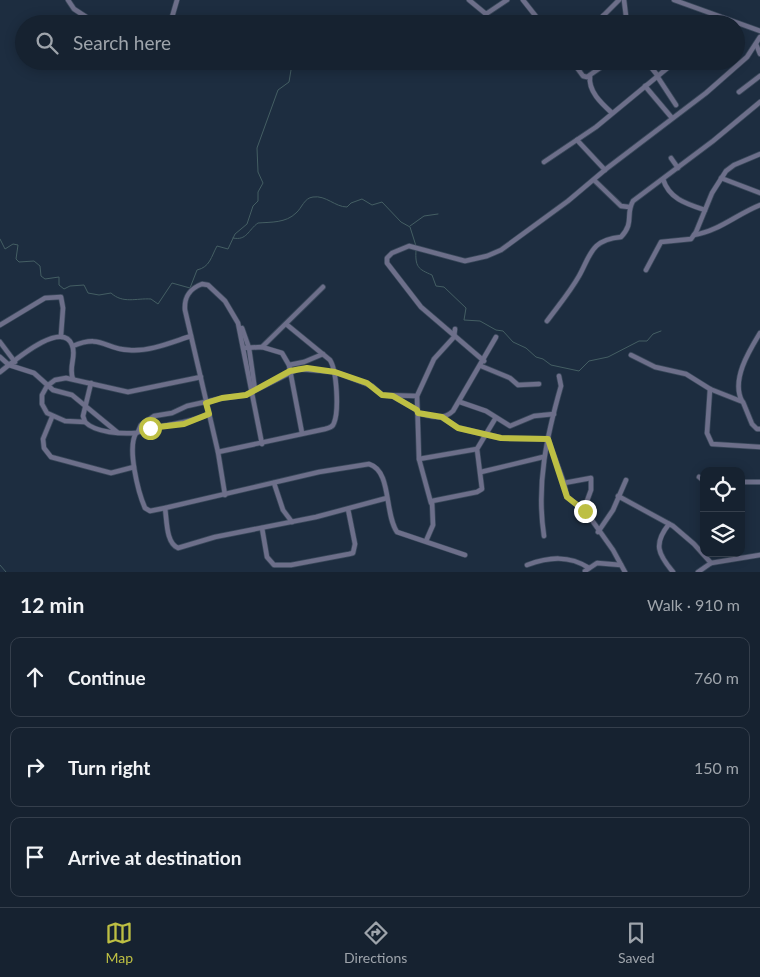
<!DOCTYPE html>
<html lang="en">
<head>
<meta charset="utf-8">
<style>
	body { margin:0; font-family:Lato,sans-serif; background:#232f3c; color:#f1f3f6 }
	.controls { position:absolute; right:15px; bottom:15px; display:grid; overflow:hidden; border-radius:10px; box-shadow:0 2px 12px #0003 }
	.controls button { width:45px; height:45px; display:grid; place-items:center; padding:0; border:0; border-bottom:1px solid #353f4c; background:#162230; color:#f1f3f6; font:25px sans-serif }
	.stop { position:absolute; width:15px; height:15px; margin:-11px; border:4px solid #bdbf43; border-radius:50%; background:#fff }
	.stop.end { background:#bdbf43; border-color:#fff; box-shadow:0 1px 5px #0008 }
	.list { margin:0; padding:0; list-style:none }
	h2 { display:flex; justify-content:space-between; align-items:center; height:65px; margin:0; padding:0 20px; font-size:21px }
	h2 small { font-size:16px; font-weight:400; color:#9ea4ab }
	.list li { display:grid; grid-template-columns:32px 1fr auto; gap:15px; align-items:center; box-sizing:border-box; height:80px; margin:0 10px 10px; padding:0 10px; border:1px solid #353f4c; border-radius:10px }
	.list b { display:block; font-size:19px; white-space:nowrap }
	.list em { font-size:16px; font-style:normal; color:#9ea4ab }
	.icon { flex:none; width:28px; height:28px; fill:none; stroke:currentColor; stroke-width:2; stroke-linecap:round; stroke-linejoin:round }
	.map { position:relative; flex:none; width:760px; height:572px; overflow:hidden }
	.search { position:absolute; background:#162230; box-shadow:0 2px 12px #0003; left:15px; right:15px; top:15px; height:55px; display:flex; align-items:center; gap:12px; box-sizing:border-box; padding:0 18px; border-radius:28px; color:#9ea4ab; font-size:19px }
	.sheet { height:335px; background:#162230 }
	nav { display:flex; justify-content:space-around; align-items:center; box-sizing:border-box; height:70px; border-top:1px solid #353f4c; background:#162230; font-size:14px; color:#9ea4ab }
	nav a { display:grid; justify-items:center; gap:2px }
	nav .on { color:#bdbf43 }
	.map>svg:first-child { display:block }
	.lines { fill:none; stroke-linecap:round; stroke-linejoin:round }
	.stream { stroke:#445e63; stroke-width:1 }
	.street-casing { stroke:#39485a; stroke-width:6 }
	.street { stroke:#6d6f8a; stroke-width:4.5 }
	.route { stroke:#bdbf43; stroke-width:6 }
</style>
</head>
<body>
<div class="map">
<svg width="760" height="572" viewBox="0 0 760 572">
	<rect width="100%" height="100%" fill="#1d2d40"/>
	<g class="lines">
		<g class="stream">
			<path d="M410 226 424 216 438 214"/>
			<path d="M233 238C247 241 248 230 258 223 271 222 286 223 296 213 302 208 304 198 313 197 326 195 335 207 347 207L351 203 362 199 372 205 382 202 401 222 410 227 416 246"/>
			<path d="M0 239 5 249 13 244 18 245 16 259 19 262 34 261 40 266 41 276 45 279 59 277V285L64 289 70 286 84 285 88 293 99 295 111 293C123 304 136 298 151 299L158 304 172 283 190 288 197 270C210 267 211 257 217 246L228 249 235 234 247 224 253 206 258 201V192L263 183 258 172 257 148 278 90 289 82 291 70 298 61"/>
			<path d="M416 250C415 267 418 269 432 275L436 286 444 287 466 308 464 320 480 321 496 330 503 331 513 342 526 348 536 357 543 359 551 365 579 371 589 361 608 357 639 341H647L653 334 661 331"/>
			<path d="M0 565 6 572"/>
		</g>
		<g class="street-casing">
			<g id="street">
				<path d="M68 0 74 9 97 24"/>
				<path d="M469 0 486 14 507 0"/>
				<path d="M523 0 542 24"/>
				<path d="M624 0 627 24"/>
				<path d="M674 0 760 31"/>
				<path d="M603 16 614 24"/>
				<path d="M170 24 177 0"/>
				<path d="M595 24 619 0"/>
				<path d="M756 44 760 54"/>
				<path d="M572 61 583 76 587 77 610 61"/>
				<path d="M646 61 658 76"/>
				<path d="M590 76C588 91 601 103 612 113"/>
				<path d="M657 76 676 105"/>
				<path d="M645 86 672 118"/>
				<path d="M739 92 760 76"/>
				<path d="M577 140 605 170"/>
				<path d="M671 158 678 168"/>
				<path d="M544 162 596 127 676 61"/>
				<path d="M721 178 760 193"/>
				<path d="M663 179C669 199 687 204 705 210"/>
				<path d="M594 180 621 206 629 207"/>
				<path d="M694 235C719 231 737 214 760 205"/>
				<path d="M646 270 661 242 691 239 696 232 712 193 726 171 734 165 760 154"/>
				<path d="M547 321C558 306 570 292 579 276 591 254 591 240 621 237 635 222 625 215 633 201L713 141 760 102"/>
				<path d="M0 325 45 298 61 297 63 308 61 335"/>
				<path d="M242 328 249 348 255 390"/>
				<path d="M0 342 15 362"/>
				<path d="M73 346C102 334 104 349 129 350 149 352 172 342 191 336"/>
				<path d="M262 347 323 287"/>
				<path d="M244 348 262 347 282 353 289 365 302 433"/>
				<path d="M631 355 655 367 686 374 710 389 743 402 752 424 757 429H760"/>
				<path d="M0 357 9 365 34 373 53 390 72 395 117 432"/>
				<path d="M484 361 421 307 387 263V258L392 253 409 246 465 261 487 256 501 250 568 201 606 169 706 93 747 57 760 37"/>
				<path d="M289 365 304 362 323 354"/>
				<path d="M481 366 510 378 518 385 539 384"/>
				<path d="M0 372C13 362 62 319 72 345 77 356 68 367 73 379"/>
				<path d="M91 383 83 416 85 422C96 433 122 434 136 433"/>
				<path d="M710 389 707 433 712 444 760 447"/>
				<path d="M394 397 417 410"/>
				<path d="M742 401C731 380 749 351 760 333"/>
				<path d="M460 402 486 411 510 426 534 416 554 414"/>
				<path d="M418 413C430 416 443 421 453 411L496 337"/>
				<path d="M209 414C183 426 160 423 136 433 127 448 138 492 145 508L150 511 165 508 319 472 369 464C392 471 384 513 397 532L465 555"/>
				<path d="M52 417 43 439 44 448 51 457 111 473 134 467"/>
				<path d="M441 417 459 428 501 438 548 439 564 483 591 478V490L584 509 613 550 625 572"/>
				<path d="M85 422 65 421 47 413 42 404V395L47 386 55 380 66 378 128 392 201 377"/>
				<path d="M138 432 141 425 154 416 172 413 187 406 223 398 246 395 298 369 335 372 372 386 382 395 417 396"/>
				<path d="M218 452 325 429C329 428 333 427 334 423 339 411 337 371 330 360L286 324"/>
				<path d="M419 459 477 449"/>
				<path d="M481 472 543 457"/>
				<path d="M699 477 704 481"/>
				<path d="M741 482H760"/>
				<path d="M274 483 283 510 292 522"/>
				<path d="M564 483 567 497 585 511"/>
				<path d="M225 495 218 452 185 310C184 297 189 289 202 284L208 285 225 301 238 323 262 444"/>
				<path d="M618 496 673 526 694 544 711 563"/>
				<path d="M431 503 419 459 417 396 434 359 454 337 455 329"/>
				<path d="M165 508C167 521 166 543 178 548L215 537 316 517 387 498"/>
				<path d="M669 524C653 544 658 554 673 572"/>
				<path d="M262 528 267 557 274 565H291L349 554 353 553 355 544 348 509"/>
				<path d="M598 532 613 510 626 480"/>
				<path d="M544 536C536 484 547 435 561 386L559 376"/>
				<path d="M426 541 433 525 432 501 477 492 482 489 477 449 495 419"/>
				<path d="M527 565C549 557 569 555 589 568"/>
				<path d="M585 571 597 563 621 565"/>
				<path d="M698 572 711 563 760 555"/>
			</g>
		</g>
		<use href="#street" class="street"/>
	</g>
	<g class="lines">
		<path class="route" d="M150 428 184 424 209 414 206 403 222 398 246 395 290 371 307 368 335 372 367 383 382 395 393 396 417 410 418 413 442 417 458 428 501 438 548 439 567 497 585 511"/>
	</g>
</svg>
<div class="controls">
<button><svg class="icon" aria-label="locate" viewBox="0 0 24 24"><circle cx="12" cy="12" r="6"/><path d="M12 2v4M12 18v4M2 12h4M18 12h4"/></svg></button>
<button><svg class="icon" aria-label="layers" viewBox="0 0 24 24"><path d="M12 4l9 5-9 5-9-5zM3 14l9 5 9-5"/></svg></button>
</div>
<div class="stop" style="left:150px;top:428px"></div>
<div class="stop end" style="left:585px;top:511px"></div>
<div class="search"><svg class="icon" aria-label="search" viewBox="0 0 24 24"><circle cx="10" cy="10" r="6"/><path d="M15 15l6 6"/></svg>Search here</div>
</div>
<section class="sheet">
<h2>12 min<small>Walk · 910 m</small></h2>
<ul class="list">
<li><svg class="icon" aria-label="ahead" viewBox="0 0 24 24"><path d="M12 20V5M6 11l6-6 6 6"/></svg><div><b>Continue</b></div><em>760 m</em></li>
<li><svg class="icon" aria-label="right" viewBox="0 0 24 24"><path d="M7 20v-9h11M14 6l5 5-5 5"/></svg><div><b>Turn right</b></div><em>150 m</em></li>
<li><svg class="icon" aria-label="arrive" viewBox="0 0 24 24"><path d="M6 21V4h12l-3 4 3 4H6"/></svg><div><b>Arrive at destination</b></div></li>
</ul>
</section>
<nav>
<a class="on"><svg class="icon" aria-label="map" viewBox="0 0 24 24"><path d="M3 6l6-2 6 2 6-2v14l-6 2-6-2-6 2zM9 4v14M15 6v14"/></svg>Map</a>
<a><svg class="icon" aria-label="directions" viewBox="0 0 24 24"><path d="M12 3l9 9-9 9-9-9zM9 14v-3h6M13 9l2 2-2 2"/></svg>Directions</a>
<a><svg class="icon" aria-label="saved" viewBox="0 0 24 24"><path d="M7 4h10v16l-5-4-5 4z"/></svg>Saved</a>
</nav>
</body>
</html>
